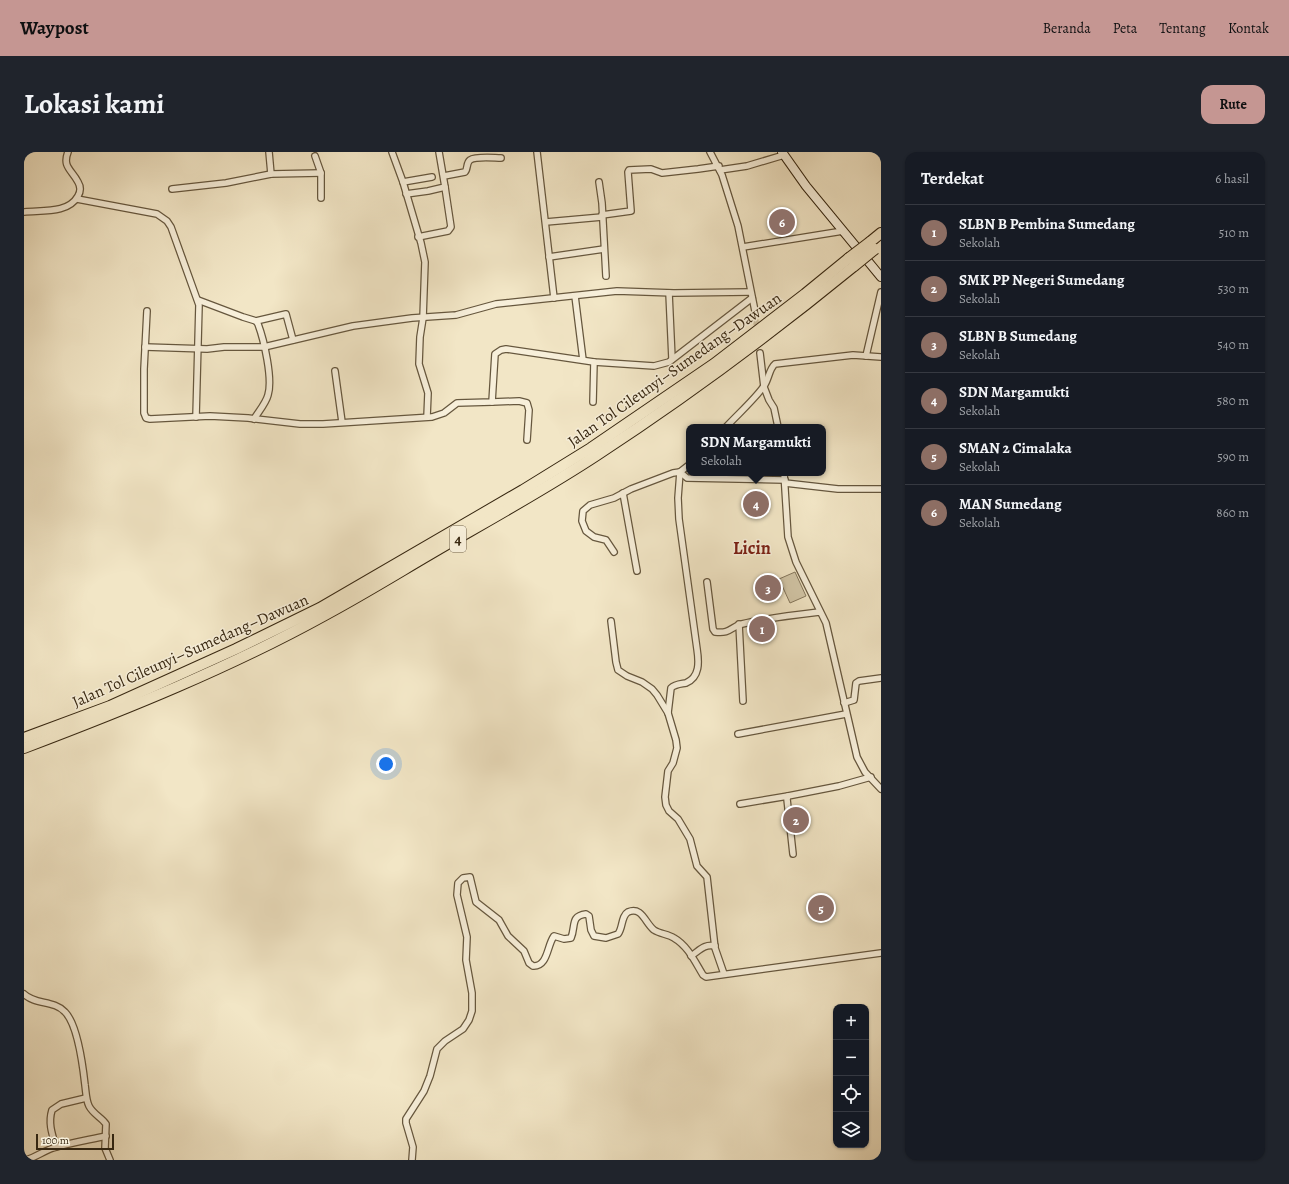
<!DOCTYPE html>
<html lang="id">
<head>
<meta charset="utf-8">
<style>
	body { margin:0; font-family:Alegreya,serif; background:#20242c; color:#f1f3f6 }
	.controls { position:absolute; right:12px; bottom:12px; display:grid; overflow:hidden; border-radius:8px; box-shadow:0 1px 3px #0004 }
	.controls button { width:36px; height:36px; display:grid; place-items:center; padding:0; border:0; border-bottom:1px solid #363941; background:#171b24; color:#f1f3f6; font:20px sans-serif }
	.scale { position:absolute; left:12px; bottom:10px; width:78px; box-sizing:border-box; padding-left:4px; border:2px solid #372711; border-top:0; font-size:11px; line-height:14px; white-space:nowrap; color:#372711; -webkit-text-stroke:3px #f7efda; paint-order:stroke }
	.you { position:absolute; left:362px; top:612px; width:14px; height:14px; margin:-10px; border:3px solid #fff; border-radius:50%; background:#1a73e8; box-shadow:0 0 0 6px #1a73e833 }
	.badge { display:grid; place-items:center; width:26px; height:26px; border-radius:50%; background:#c59692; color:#fff; font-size:13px; font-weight:700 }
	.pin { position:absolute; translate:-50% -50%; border:2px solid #fff; box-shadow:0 1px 4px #0006 }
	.popup { position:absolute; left:662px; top:272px; width:140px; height:52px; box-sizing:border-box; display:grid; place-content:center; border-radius:8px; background:#171b24; filter:drop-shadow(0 1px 3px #0005); font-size:13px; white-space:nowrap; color:#9ea1a6 }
	.popup b { font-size:15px; color:#f1f3f6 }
	.popup::after { content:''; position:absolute; left:50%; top:100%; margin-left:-8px; border:8px solid transparent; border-top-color:#171b24 }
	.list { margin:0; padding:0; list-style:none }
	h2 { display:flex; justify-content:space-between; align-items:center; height:52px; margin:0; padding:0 16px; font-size:17px }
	h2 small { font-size:13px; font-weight:400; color:#9ea1a6 }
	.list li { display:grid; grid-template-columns:26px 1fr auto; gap:12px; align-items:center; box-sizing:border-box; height:56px; padding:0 16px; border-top:1px solid #363941 }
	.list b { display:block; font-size:15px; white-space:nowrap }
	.list p { margin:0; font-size:13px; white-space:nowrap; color:#9ea1a6 }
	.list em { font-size:13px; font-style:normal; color:#9ea1a6 }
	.icon { flex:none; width:22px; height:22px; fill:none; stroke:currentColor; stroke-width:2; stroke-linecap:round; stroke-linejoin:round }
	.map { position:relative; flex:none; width:857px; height:1008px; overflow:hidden; border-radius:12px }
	header { display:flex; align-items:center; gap:24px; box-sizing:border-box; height:56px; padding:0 20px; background:#c59692; color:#111 }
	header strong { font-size:19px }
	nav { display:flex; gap:22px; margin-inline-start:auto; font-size:14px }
	.intro { display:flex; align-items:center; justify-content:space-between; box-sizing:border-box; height:96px; padding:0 24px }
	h1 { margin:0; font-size:28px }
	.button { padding:10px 18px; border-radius:12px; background:#c59692; color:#111; font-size:14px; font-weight:700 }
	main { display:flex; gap:24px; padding:0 24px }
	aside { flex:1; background:#171b24; border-radius:12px; box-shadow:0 1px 3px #0004 }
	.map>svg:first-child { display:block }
	.green { fill:#d2c6a7; stroke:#84765c }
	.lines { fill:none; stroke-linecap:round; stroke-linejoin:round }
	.street-tunnel { stroke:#cdc0a2; stroke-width:5.5; stroke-dasharray:5.5 3; stroke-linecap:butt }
	.street-casing { stroke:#66573e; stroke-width:8 }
	.secondary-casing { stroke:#372711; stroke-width:10 }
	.highway-casing { stroke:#372711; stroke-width:12 }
	.street { stroke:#f7efda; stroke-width:5.5 }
	.secondary { stroke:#f7efda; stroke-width:8 }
	.highway { stroke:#f2e6c6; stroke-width:10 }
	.highway-bridge-casing { stroke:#372711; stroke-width:12; stroke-linecap:butt }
	.highway-bridge { stroke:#f2e6c6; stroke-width:10 }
	.labels { text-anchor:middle; stroke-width:3; stroke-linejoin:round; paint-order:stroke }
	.shield { fill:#f7efda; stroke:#71634d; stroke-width:1 }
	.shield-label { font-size:15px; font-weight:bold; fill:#372711 }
	.street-label { font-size:16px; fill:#372711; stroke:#f7efda }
	.quarter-label { font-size:18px; font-weight:bold; fill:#7a1f14; stroke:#f7efda }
</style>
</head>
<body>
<header>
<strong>Waypost</strong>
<nav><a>Beranda</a><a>Peta</a><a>Tentang</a><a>Kontak</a></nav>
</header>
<div class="intro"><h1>Lokasi kami</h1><a class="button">Rute</a></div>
<main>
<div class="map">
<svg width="857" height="1008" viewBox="0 0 857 1008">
	<rect width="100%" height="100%" fill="#f2e6c6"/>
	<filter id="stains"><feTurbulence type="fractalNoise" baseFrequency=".005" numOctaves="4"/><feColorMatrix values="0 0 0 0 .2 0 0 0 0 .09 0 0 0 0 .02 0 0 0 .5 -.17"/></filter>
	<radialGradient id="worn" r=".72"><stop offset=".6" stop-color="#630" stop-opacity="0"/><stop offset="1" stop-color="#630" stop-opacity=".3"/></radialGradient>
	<path class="green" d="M771 420 782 444 766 451 755 427Z"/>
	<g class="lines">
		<path class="street-tunnel" d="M731 159 733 181"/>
		<g class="street-casing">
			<g id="street">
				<path d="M245 0 247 22"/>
				<path d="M368 0 379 30 397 91 401 110 399 166 396 185 395 212 404 241 403 265"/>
				<path d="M513 0 530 146"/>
				<path d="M686 0 698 23 714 74 731 159"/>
				<path d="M291 4 297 21V46"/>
				<path d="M696 18 723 14 760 3"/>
				<path d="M420 24 441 20C444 17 442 11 446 8 452 4 470 6 477 6"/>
				<path d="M379 30 408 25"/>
				<path d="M575 30 578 51 582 124"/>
				<path d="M148 37 202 31 247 22 297 21"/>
				<path d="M382 42 404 39 421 35 415 0"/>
				<path d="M53 47 133 62 143 69 147 75 175 153 172 265"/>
				<path d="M0 60C18 58 44 62 54 44 57 39 57 35 54 30 48 18 38 15 44 0"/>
				<path d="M578 63 607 59 604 20 605 18 627 17 638 21 674 17 695 14"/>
				<path d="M522 70 578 65"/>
				<path d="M394 85 424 79 427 75 421 35"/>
				<path d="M719 95 819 79"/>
				<path d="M525 105 580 97"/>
				<path d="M645 141 648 207"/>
				<path d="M551 144 559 208"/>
				<path d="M174 148 219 165 232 169 234 172C240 188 249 227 244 243 242 251 235 259 230 267"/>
				<path d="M123 159 120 217V261L122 266 126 267 186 264 224 266 276 272H299L408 265 420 261 433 251 468 250 471 202 477 198 482 197 570 210 630 214 645 210 728 146"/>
				<path d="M232 169 262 162 269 188"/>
				<path d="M121 195 183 197 200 195H240L329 174 388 166 432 163 472 152 593 139 650 141 726 140"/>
				<path d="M736 201 740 235 745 248 750 256 754 275"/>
				<path d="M842 204 857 140"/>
				<path d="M311 219 318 270"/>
				<path d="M468 250 495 249 503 251 505 258 503 288"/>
				<path d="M569 250 570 210"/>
				<path d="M702 275C714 262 730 248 740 234 745 227 745 217 751 212L829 203 857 205"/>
				<path d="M760 321 764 385 772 410 802 471 833 605 841 620 857 637"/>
				<path d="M761 331 814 337H857"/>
				<path d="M599 341 613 419"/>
				<path d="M590 400 582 388 570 385 562 379 558 369 559 359 566 353 590 346 607 337 649 321 656 320 663 326 761 328"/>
				<path d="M683 430 689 477 691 480C707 482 706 475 718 472 743 466 770 463 796 460"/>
				<path d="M587 469 592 510 594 518 603 524 618 530 628 537 633 543 644 561 652 588 653 596 649 611 644 619 641 645 642 653 645 659 654 667 666 687 673 714 683 725 691 796 700 822"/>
				<path d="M715 472 719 549"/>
				<path d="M820 551 830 548 832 531 835 529 857 526"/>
				<path d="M644 561 647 536C651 532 657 532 662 531 676 525 675 510 673 497L655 367 654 346 656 320 665 313"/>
				<path d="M714 582 822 562"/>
				<path d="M716 652 764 644"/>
				<path d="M769 702 763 647 764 644 815 634 847 625"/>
				<path d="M667 804C676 798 680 792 691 794"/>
				<path d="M0 842C11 853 30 848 41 860 54 873 59 915 61 933 62 940 62 948 65 954 69 962 77 965 82 972L81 996 86 1008"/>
				<path d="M32 995C28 982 24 971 28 958L37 952 62 946"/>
				<path d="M2 1008C12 1005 20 999 29 996 46 991 64 988 82 984"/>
				<path d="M388 1008 389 995 382 971V967L400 939 406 924 413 897 421 889 439 877 445 868 448 859V841L442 808 443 785 433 743 434 731 439 726 446 725 452 750 475 768 484 784 500 799 505 811 509 814C524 815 523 793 530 784L540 787 547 786C552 774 546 764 562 762L565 764 567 778 570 784 582 786 594 782C599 776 597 764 604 760 618 754 621 771 630 778 636 782 644 782 650 786 664 794 671 810 679 823L682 825 857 801"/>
			</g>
		</g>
		<g class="secondary-casing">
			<path id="secondary" d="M758 0 782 34 857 125"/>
		</g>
		<g class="highway-casing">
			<g id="highway">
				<path d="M846 90 857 81"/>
				<path d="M0 586 86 554 212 497 296 456 499 338 567 296 690 212 781 142 825 106"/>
				<path d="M0 596C103 557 205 516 301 463 344 440 385 414 427 390 476 362 526 334 573 303 662 245 748 181 830 114"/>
			</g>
		</g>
		<use href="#street" class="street"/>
		<use href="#secondary" class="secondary"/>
		<use href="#highway" class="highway"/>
		<g class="highway-bridge-casing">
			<g id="highway-bridge">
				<path d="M825 106 846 90"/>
				<path d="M830 114 851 97"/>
			</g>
		</g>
		<use href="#highway-bridge" class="highway-bridge"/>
	</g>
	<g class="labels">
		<rect class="shield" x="426" y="374" width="16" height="26" rx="3"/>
		<g class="shield-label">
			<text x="434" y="392">4</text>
		</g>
		<g class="street-label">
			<text transform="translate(650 217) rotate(-35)" y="6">Jalan Tol Cileunyi–Sumedang–Dawuan</text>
			<text transform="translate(166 498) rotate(-24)" y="6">Jalan Tol Cileunyi–Sumedang–Dawuan</text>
		</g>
		<g class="quarter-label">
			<text x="728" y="402">Licin</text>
		</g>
	</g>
	<rect width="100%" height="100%" filter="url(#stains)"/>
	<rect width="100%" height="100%" fill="url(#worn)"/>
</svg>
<div class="controls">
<button>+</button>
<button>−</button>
<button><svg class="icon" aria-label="locate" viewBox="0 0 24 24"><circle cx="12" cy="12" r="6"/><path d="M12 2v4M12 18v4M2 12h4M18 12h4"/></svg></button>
<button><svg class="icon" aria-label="layers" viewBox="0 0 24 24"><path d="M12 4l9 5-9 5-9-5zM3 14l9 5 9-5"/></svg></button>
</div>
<div class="scale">100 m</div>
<div class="you"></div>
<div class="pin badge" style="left:738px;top:477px;background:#8d6e63">1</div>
<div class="pin badge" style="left:772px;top:668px;background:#8d6e63">2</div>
<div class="pin badge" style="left:744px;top:436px;background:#8d6e63">3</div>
<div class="pin badge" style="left:732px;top:352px;background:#8d6e63">4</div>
<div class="popup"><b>SDN Margamukti</b>Sekolah</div>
<div class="pin badge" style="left:797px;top:756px;background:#8d6e63">5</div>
<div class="pin badge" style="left:758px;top:70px;background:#8d6e63">6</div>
</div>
<aside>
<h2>Terdekat<small>6 hasil</small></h2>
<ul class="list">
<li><span class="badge" style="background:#8d6e63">1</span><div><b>SLBN B Pembina Sumedang</b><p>Sekolah</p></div><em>510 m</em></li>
<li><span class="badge" style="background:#8d6e63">2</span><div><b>SMK PP Negeri Sumedang</b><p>Sekolah</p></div><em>530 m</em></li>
<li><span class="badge" style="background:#8d6e63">3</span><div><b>SLBN B Sumedang</b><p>Sekolah</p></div><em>540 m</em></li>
<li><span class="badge" style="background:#8d6e63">4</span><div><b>SDN Margamukti</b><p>Sekolah</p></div><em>580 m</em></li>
<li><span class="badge" style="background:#8d6e63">5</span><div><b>SMAN 2 Cimalaka</b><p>Sekolah</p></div><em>590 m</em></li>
<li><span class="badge" style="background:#8d6e63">6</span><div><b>MAN Sumedang</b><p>Sekolah</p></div><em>860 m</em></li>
</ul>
</aside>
</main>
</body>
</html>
